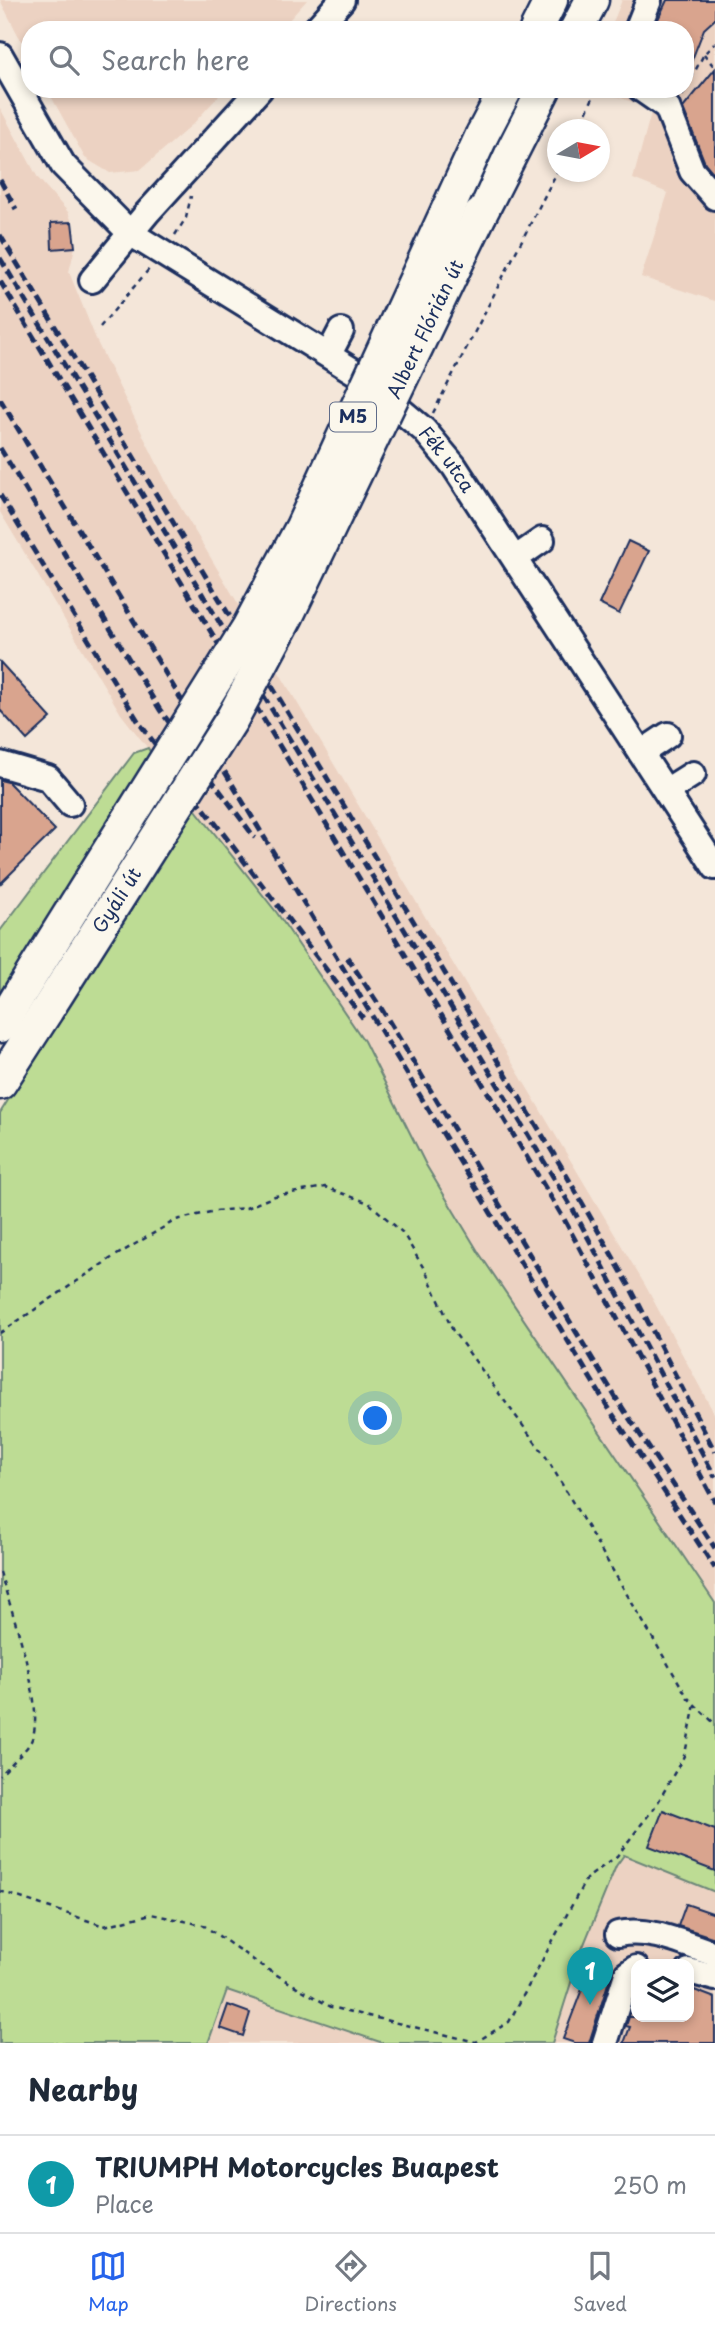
<!DOCTYPE html>
<html lang="en">
<head>
<meta charset="utf-8">
<style>
	body { margin:0; font-family:"Playpen Sans",sans-serif; background:#f2f2f3; color:#1f2937 }
	.controls { position:absolute; right:21px; bottom:21px; display:grid; overflow:hidden; border-radius:14px; box-shadow:0 4px 10px #0003 }
	.controls button { width:63px; height:63px; display:grid; place-items:center; padding:0; border:0; border-bottom:2px solid #e0e1e3; background:#fff; color:#1f2937; font:35px sans-serif }
	.compass { position:absolute; left:547px; top:119px; width:63px; height:63px; border-radius:50%; background:#fff; box-shadow:0 4px 10px #0003; rotate:80deg }
	.you { position:absolute; left:376px; top:1419px; width:24px; height:24px; margin:-18px; border:5px solid #fff; border-radius:50%; background:#1a73e8; box-shadow:0 0 0 10px #1a73e833 }
	.badge { display:grid; place-items:center; width:46px; height:46px; border-radius:50%; background:#2563eb; color:#fff; font-size:23px; font-weight:700 }
	.pin { position:absolute; translate:-50% -58px; filter:drop-shadow(0 2px 4px #0008) }
	.pin::after { content:''; position:absolute; top:37px; width:24px; height:21px; background:inherit; clip-path:polygon(0 0,100% 0,50% 100%) }
	.list { margin:0; padding:0; list-style:none }
	h2 { display:flex; justify-content:space-between; align-items:center; height:91px; margin:0; padding:0 28px; font-size:30px }
	h2 small { font-size:23px; font-weight:400; color:#747a83 }
	.list li { display:grid; grid-template-columns:46px 1fr auto; gap:21px; align-items:center; box-sizing:border-box; height:98px; padding:0 28px; border-top:2px solid #e0e1e3 }
	.list b { display:block; font-size:26px; white-space:nowrap }
	.list p { margin:0; font-size:23px; white-space:nowrap; color:#747a83 }
	.list em { font-size:23px; font-style:normal; color:#747a83 }
	.icon { flex:none; width:38px; height:38px; fill:none; stroke:currentColor; stroke-width:2; stroke-linecap:round; stroke-linejoin:round }
	.map { position:relative; flex:none; width:715px; height:2043px; overflow:hidden }
	.search { position:absolute; background:#fff; box-shadow:0 4px 10px #0003; left:21px; right:21px; top:21px; height:77px; display:flex; align-items:center; gap:18px; box-sizing:border-box; padding:0 24px; border-radius:28px; color:#747a83; font-size:26px }
	.sheet { height:189px; background:#fff }
	nav { display:flex; justify-content:space-around; align-items:center; box-sizing:border-box; height:98px; border-top:2px solid #e0e1e3; background:#fff; font-size:19px; color:#747a83 }
	nav a { display:grid; justify-items:center; gap:4px }
	nav .on { color:#2563eb }
	.map>svg:first-child { display:block }
	.built { fill:#ecd2c2; fill-rule:evenodd }
	.green { fill:#bddc94; stroke:#6c8679; stroke-width:2 }
	.building { fill:#d9a48e; stroke:#1b2f5e; stroke-width:2 }
	.lines { fill:none; stroke-linecap:round; stroke-linejoin:round }
	.minor-casing { stroke:#1b2f5e; stroke-width:30 }
	.major-casing { stroke:#1b2f5e; stroke-width:37 }
	.path { stroke:#1b2f5e; stroke-width:2.5; stroke-dasharray:5 5; stroke-linecap:butt }
	.minor { stroke:#fbf7ec; stroke-width:24 }
	.major { stroke:#fbf7ec; stroke-width:32 }
	.rail { stroke:#1b2f5e; stroke-width:5; stroke-dasharray:10 5; stroke-linecap:butt }
	.major-bridge-casing { stroke:#1b2f5e; stroke-width:37; stroke-linecap:butt }
	.major-bridge { stroke:#fbf7ec; stroke-width:32 }
	.labels { text-anchor:middle; stroke-width:6; stroke-linejoin:round; paint-order:stroke }
	.shield { fill:#fbf7ec; stroke:#5e6b89; stroke-width:2 }
	.shield-label { font-size:18px; font-weight:bold; fill:#1b2f5e }
	.street-label { font-size:19px; fill:#1b2f5e; stroke:#fbf7ec }
</style>
</head>
<body>
<div class="map">
<svg width="715" height="2043" viewBox="0 0 715 2043">
	<rect width="100%" height="100%" fill="#f4e6d9"/>
	<filter id="ink" filterUnits="userSpaceOnUse"><feTurbulence type="fractalNoise" baseFrequency=".0143" numOctaves="2"/><feDisplacementMap in="SourceGraphic" scale="14" xChannelSelector="R" yChannelSelector="G"/><feConvolveMatrix kernelMatrix="1 2 1 2 8 2 1 2 1" color-interpolation-filters="sRGB"/></filter>
	<g filter="url(#ink)">
		<g class="built">
			<path d="M0 0H307L280 30H30V58Z"/>
			<path d="M622 0H715V301L641 277 668 193 633 179 652 109 596 89H685V30H610Z"/>
			<path d="M47 89H225L193 124 140 170 110 173 85 158Z"/>
			<path d="M0 108 38 178 68 212 72 222 51 224 52 248 75 247 69 272 98 344 169 488 645 1285 715 1415V1603L479 1253 426 1165 364 1041 277 913 121 714 0 512Z"/>
			<path d="M624 1855 715 1892V2043H552L580 1954 616 1866ZM636 1964H689V2017H636Z"/>
			<path d="M226 1990 383 2043H208Z"/>
		</g>
		<g class="green">
			<path d="M148 748 153 757 0 993V931L134 753Z"/>
			<path d="M192 805 277 913 364 1041 426 1165 479 1253 715 1603V1892L624 1855 616 1866 580 1954 552 2043H383L227 1990 208 2043H0V1113Z"/>
		</g>
		<g class="building">
			<path d="M667 0H715V19L704 29 686 75 685 30H653Z"/>
			<path d="M715 69V175L705 163 683 108Z"/>
			<path d="M72 222 75 247 52 249 51 223Z"/>
			<path d="M628 541 649 551 619 614 599 604Z"/>
			<path d="M0 662 51 718 27 740 0 710Z"/>
			<path d="M0 780 8 782 55 830 0 884Z"/>
			<path d="M663 1810 715 1830V1871L649 1846Z"/>
			<path d="M686 1904 715 1914V1938L678 1926Z"/>
			<path d="M592 1963 612 1971 589 2043H575L563 2039Z"/>
			<path d="M689 1988 715 1998V2043H624L630 2027 626 2026 629 2017H689Z"/>
			<path d="M228 2005 250 2013 243 2036 220 2028Z"/>
		</g>
		<g class="lines">
			<g class="minor-casing">
				<g id="minor">
					<path d="M315 30 342 0"/>
					<path d="M637 30 649 0"/>
					<path id="s1" d="M0 55 63 165 130 233 355 372 424 430 454 466 715 867"/>
					<path d="M641 89 667 107 692 171 715 197"/>
					<path d="M92 280 147 213 260 89"/>
					<path d="M329 354 341 331"/>
					<path d="M516 558 542 540"/>
					<path d="M641 753 668 735"/>
					<path d="M0 764 48 778 70 804"/>
					<path d="M666 791 693 774"/>
					<path d="M618 1934C650 1927 684 1944 715 1954"/>
					<path d="M689 1971 715 1978"/>
					<path d="M605 2043 627 1974 636 1968"/>
				</g>
			</g>
			<g class="major-casing">
				<g id="major">
					<path d="M536 30 551 0"/>
					<path d="M576 30 592 0"/>
					<path d="M482 135 506 89"/>
					<path d="M480 215 544 89"/>
					<path d="M0 1026 22 990"/>
					<path d="M0 1083 47 1010"/>
				</g>
			</g>
			<g class="path">
				<path d="M704 54 715 68"/>
				<path d="M682 96 704 54 715 43"/>
				<path d="M578 130 597 89"/>
				<path d="M175 235 186 218 191 196"/>
				<path d="M100 327 150 268"/>
				<path d="M433 413 558 170"/>
				<path d="M0 1333 110 1259 176 1220 215 1211 246 1208 275 1196 325 1187 369 1203 403 1233 427 1274 453 1331 546 1457 688 1698 715 1724"/>
				<path d="M0 1572C10 1608 49 1712 30 1743 22 1755 9 1765 0 1776"/>
				<path d="M0 1891 104 1926 151 1914 203 1925 265 1968 331 2007 476 2042 509 2022 586 1879 617 1856 657 1804 685 1754 695 1704"/>
			</g>
			<use href="#minor" class="minor"/>
			<use href="#major" class="major"/>
			<g class="rail">
				<path d="M0 180 16 209"/>
				<path d="M0 235 564 1171 629 1285 715 1452"/>
				<path d="M0 258 575 1213 715 1477"/>
				<path d="M0 281 564 1219 715 1502"/>
				<path d="M0 399 606 1404 715 1568"/>
				<path d="M0 448 160 710 255 838"/>
				<path d="M0 495 140 724 363 1018"/>
				<path d="M347 957 381 1008 616 1398 715 1548"/>
			</g>
			<g class="major-bridge-casing">
				<g id="major-bridge">
					<path d="M22 990 248 628 302 527 482 135"/>
					<path id="s2" d="M47 1010 232 719 287 616 480 215"/>
				</g>
			</g>
			<use href="#major-bridge" class="major-bridge"/>
		</g>
	</g>
	<g class="labels">
		<rect class="shield" x="330" y="402.5" width="46" height="29" rx="5"/>
		<g class="shield-label">
			<text x="353" y="423">M5</text>
		</g>
		<g class="street-label">
			<text dy="7" stroke="none"><textPath href="#s2" startOffset="780">Albert Flórián út</textPath></text>
			<text dy="7" stroke="none"><textPath href="#s1" startOffset="614">Fék utca</textPath></text>
			<text dy="7" stroke="none"><textPath href="#s2" startOffset="130">Gyáli út</textPath></text>
		</g>
	</g>
</svg>
<div class="controls">
<button><svg class="icon" aria-label="layers" viewBox="0 0 24 24"><path d="M12 4l9 5-9 5-9-5zM3 14l9 5 9-5"/></svg></button>
</div>
<svg class="compass" viewBox="-18 -18 36 36"><path d="M0-13l5 13h-10z" fill="#e53935"/><path d="M0 13l5-13h-10z" fill="#747a83"/></svg>
<div class="you"></div>
<div class="pin badge" style="left:590px;top:2005px;background:#0f9aa8">1</div>
<div class="search"><svg class="icon" aria-label="search" viewBox="0 0 24 24"><circle cx="10" cy="10" r="6"/><path d="M15 15l6 6"/></svg>Search here</div>
</div>
<section class="sheet">
<h2>Nearby<small></small></h2>
<ul class="list">
<li><span class="badge" style="background:#0f9aa8">1</span><div><b>TRIUMPH Motorcycles Buapest</b><p>Place</p></div><em>250 m</em></li>
</ul>
</section>
<nav>
<a class="on"><svg class="icon" aria-label="map" viewBox="0 0 24 24"><path d="M3 6l6-2 6 2 6-2v14l-6 2-6-2-6 2zM9 4v14M15 6v14"/></svg>Map</a>
<a><svg class="icon" aria-label="directions" viewBox="0 0 24 24"><path d="M12 3l9 9-9 9-9-9zM9 14v-3h6M13 9l2 2-2 2"/></svg>Directions</a>
<a><svg class="icon" aria-label="saved" viewBox="0 0 24 24"><path d="M7 4h10v16l-5-4-5 4z"/></svg>Saved</a>
</nav>
</body>
</html>
